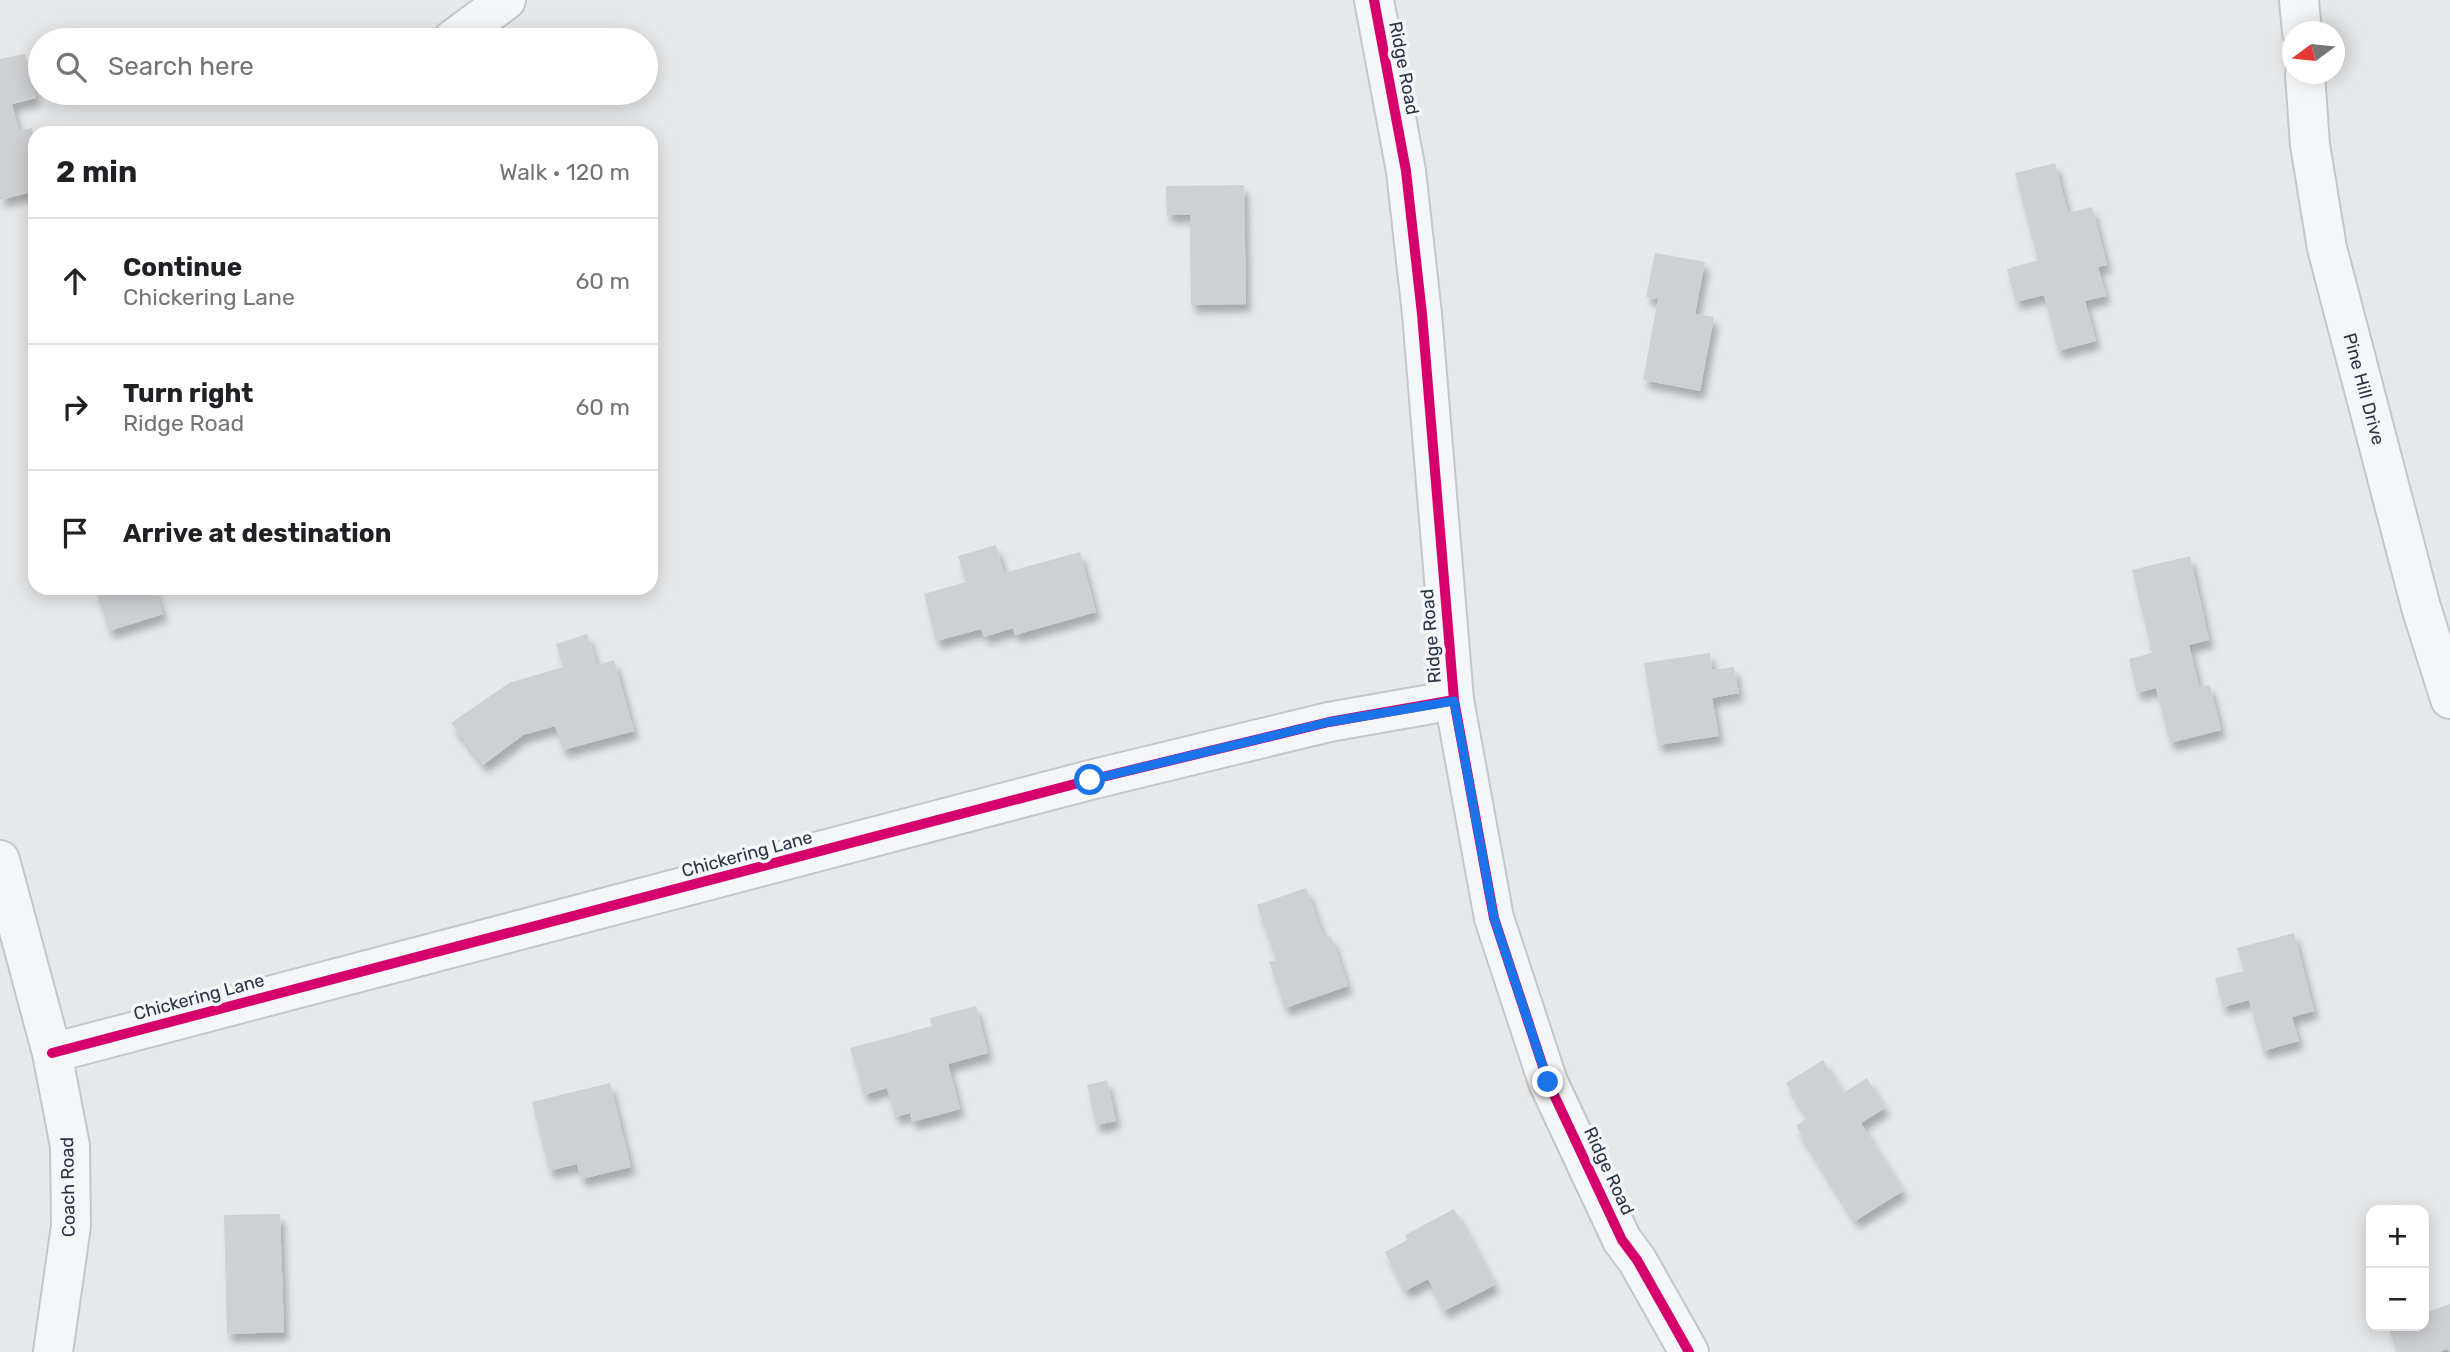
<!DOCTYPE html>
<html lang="en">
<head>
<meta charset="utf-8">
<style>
	body { margin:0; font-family:Rubik,sans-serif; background:#f6f6f6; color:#202124 }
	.controls { position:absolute; right:21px; bottom:21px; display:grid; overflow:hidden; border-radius:14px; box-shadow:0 4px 18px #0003 }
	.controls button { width:63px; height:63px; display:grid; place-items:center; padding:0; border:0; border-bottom:2px solid #e0e0e0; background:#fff; color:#202124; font:35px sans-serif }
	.compass { position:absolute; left:2282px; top:21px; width:63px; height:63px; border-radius:50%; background:#fff; box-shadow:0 4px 18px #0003; rotate:255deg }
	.stop { position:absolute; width:21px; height:21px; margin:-16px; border:5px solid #1a73e8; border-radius:50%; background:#fff }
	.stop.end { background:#1a73e8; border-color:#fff; box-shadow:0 2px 7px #0008 }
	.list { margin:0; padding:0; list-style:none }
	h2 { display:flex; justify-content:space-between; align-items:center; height:91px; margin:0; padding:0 28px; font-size:30px }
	h2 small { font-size:23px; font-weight:400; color:#757577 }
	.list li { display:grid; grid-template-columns:46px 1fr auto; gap:21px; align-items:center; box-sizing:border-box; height:126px; padding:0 28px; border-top:2px solid #e0e0e0 }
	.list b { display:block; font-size:26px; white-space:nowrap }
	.list p { margin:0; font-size:23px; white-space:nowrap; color:#757577 }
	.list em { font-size:23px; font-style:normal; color:#757577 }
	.icon { flex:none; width:38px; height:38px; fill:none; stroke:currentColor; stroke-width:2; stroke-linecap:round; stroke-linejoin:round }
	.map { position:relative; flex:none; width:2450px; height:1352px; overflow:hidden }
	.search { position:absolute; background:#fff; box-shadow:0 4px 18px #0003; left:28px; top:28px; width:630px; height:77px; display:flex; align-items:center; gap:18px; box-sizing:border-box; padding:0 24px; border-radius:38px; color:#757577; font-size:26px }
	.panel { position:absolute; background:#fff; box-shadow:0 4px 18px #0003; left:28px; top:126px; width:630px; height:469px; border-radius:21px }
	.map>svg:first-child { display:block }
	.building { fill:#ced0d3; filter:url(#shadow) }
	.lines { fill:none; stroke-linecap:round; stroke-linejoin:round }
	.street-casing { stroke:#c4c6c8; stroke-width:42 }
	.street { stroke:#f5f6f7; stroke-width:38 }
	.cycleway-casing { stroke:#f4f6f9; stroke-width:15 }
	.cycleway { stroke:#d6006c; stroke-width:10 }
	.route { stroke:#1a73e8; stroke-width:9 }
	.labels { text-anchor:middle; stroke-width:7; stroke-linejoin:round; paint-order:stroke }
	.street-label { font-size:18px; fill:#2b3445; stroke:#f4f6f9 }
</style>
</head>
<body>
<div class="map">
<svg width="2450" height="1352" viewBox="0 0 2450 1352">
	<defs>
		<filter id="shadow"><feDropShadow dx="4.5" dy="8" stdDeviation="3.5" flood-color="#0004"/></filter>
	</defs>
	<rect width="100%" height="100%" fill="#e6e8ea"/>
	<g class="building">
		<path d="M25 54 36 98 12 104 19 131 32 128 35 141V191L0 200V59Z"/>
		<path d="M2055 163 2068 213 2092 207 2107 265 2098 267 2106 296 2085 301 2096 341 2058 351 2044 295 2016 302 2007 269 2038 260 2015 173Z"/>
		<path d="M1244 185 1246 304 1191 305 1190 215H1167L1166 186Z"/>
		<path d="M1655 253 1705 262 1695 314 1714 317 1700 391 1643 380 1658 299 1646 297Z"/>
		<path d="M996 545 1004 573 1080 552 1096 612 1015 635 1013 628 984 637 981 629 936 641 924 594 966 582 958 556Z"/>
		<path d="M2190 556 2209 640 2189 645 2199 687 2210 685 2221 730 2170 743 2156 688 2137 693 2129 659 2152 653 2132 570Z"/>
		<path d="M95 588H155L163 614 109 631Z"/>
		<path d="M587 634 597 665 614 660 634 731 563 750 555 726 523 735 483 765 451 723 509 683 563 667 556 644Z"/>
		<path d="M1710 653 1712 670 1734 667 1739 693 1712 698 1719 736 1658 745 1644 663Z"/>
		<path d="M1306 888 1324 938 1331 936 1348 986 1285 1008 1269 962 1276 960 1257 905Z"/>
		<path d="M2294 933 2314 1011 2292 1017 2299 1041 2263 1051 2249 1000 2223 1007 2215 978 2244 971 2237 948Z"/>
		<path d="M976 1006 988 1053 948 1064 960 1109 912 1122 910 1113 895 1117 887 1088 864 1095 850 1048 932 1026 930 1018Z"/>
		<path d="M1823 1060 1843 1093 1867 1078 1885 1108 1861 1123 1903 1191 1855 1221 1796 1126 1808 1118 1786 1083Z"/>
		<path d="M1107 1080 1116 1121 1096 1125 1087 1085Z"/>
		<path d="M610 1083 631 1167 581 1179 577 1164 549 1171 532 1102Z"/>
		<path d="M1454 1209 1495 1285 1444 1311 1428 1279 1405 1291 1385 1252 1407 1240 1405 1235Z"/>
		<path d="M280 1214 284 1332 227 1334 224 1215Z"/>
		<path d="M2450 1304V1352L2447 1349 2439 1352H2397L2388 1326H2424V1313Z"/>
	</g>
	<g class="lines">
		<g class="street-casing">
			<g id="street">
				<path d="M1374 0 1406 171 1422 314 1454 700 1494 918 1548 1082 1622 1240 1637 1260 1689 1352"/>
				<path d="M2299 0 2302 32"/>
				<path d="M452 40 506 0"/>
				<path d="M2305 74 2310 145 2327 248 2421 607 2450 699"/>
				<path d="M0 860 52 1053 70 1146 71 1226 53 1352"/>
				<path d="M52 1053 1090 780 1329 722 1454 700"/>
			</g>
		</g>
		<use href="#street" class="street"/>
		<g class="cycleway-casing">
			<g id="cycleway">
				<path d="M1374 0 1406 171 1422 314 1454 700 1494 918 1548 1082 1622 1240 1637 1260 1689 1352"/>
				<path d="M52 1053 1090 780 1329 722 1454 700"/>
			</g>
		</g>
		<use href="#cycleway" class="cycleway"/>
	</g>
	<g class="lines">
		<path class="route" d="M1090 780 1329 722 1454 701 1494 918 1548 1082"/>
	</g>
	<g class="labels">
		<g class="street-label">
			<text transform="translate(1404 68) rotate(79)" y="6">Ridge Road</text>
			<text transform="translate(2364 389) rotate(75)" y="6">Pine Hill Drive</text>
			<text transform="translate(1431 636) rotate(-95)" y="6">Ridge Road</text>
			<text transform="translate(747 854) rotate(-15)" y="6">Chickering Lane</text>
			<text transform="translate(199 997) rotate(-15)" y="6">Chickering Lane</text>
			<text transform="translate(1609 1171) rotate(65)" y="6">Ridge Road</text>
			<text transform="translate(68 1187) rotate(-91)" y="6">Coach Road</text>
		</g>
	</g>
</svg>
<div class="controls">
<button>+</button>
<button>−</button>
</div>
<svg class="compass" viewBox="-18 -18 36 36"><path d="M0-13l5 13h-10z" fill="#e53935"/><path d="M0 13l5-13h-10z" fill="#757577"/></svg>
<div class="stop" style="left:1090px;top:780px"></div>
<div class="stop end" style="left:1548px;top:1082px"></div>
<div class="search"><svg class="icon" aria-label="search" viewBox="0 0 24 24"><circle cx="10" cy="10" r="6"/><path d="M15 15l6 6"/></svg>Search here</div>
<section class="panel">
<h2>2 min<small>Walk · 120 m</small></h2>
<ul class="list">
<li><svg class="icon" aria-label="ahead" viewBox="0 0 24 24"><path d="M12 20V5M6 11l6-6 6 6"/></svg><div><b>Continue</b><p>Chickering Lane</p></div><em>60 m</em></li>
<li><svg class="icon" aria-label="right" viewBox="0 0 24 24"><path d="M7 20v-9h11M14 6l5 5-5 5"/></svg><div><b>Turn right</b><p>Ridge Road</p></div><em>60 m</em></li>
<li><svg class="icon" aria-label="arrive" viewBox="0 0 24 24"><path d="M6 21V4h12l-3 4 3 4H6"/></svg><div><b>Arrive at destination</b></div></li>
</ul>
</section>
</div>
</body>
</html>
